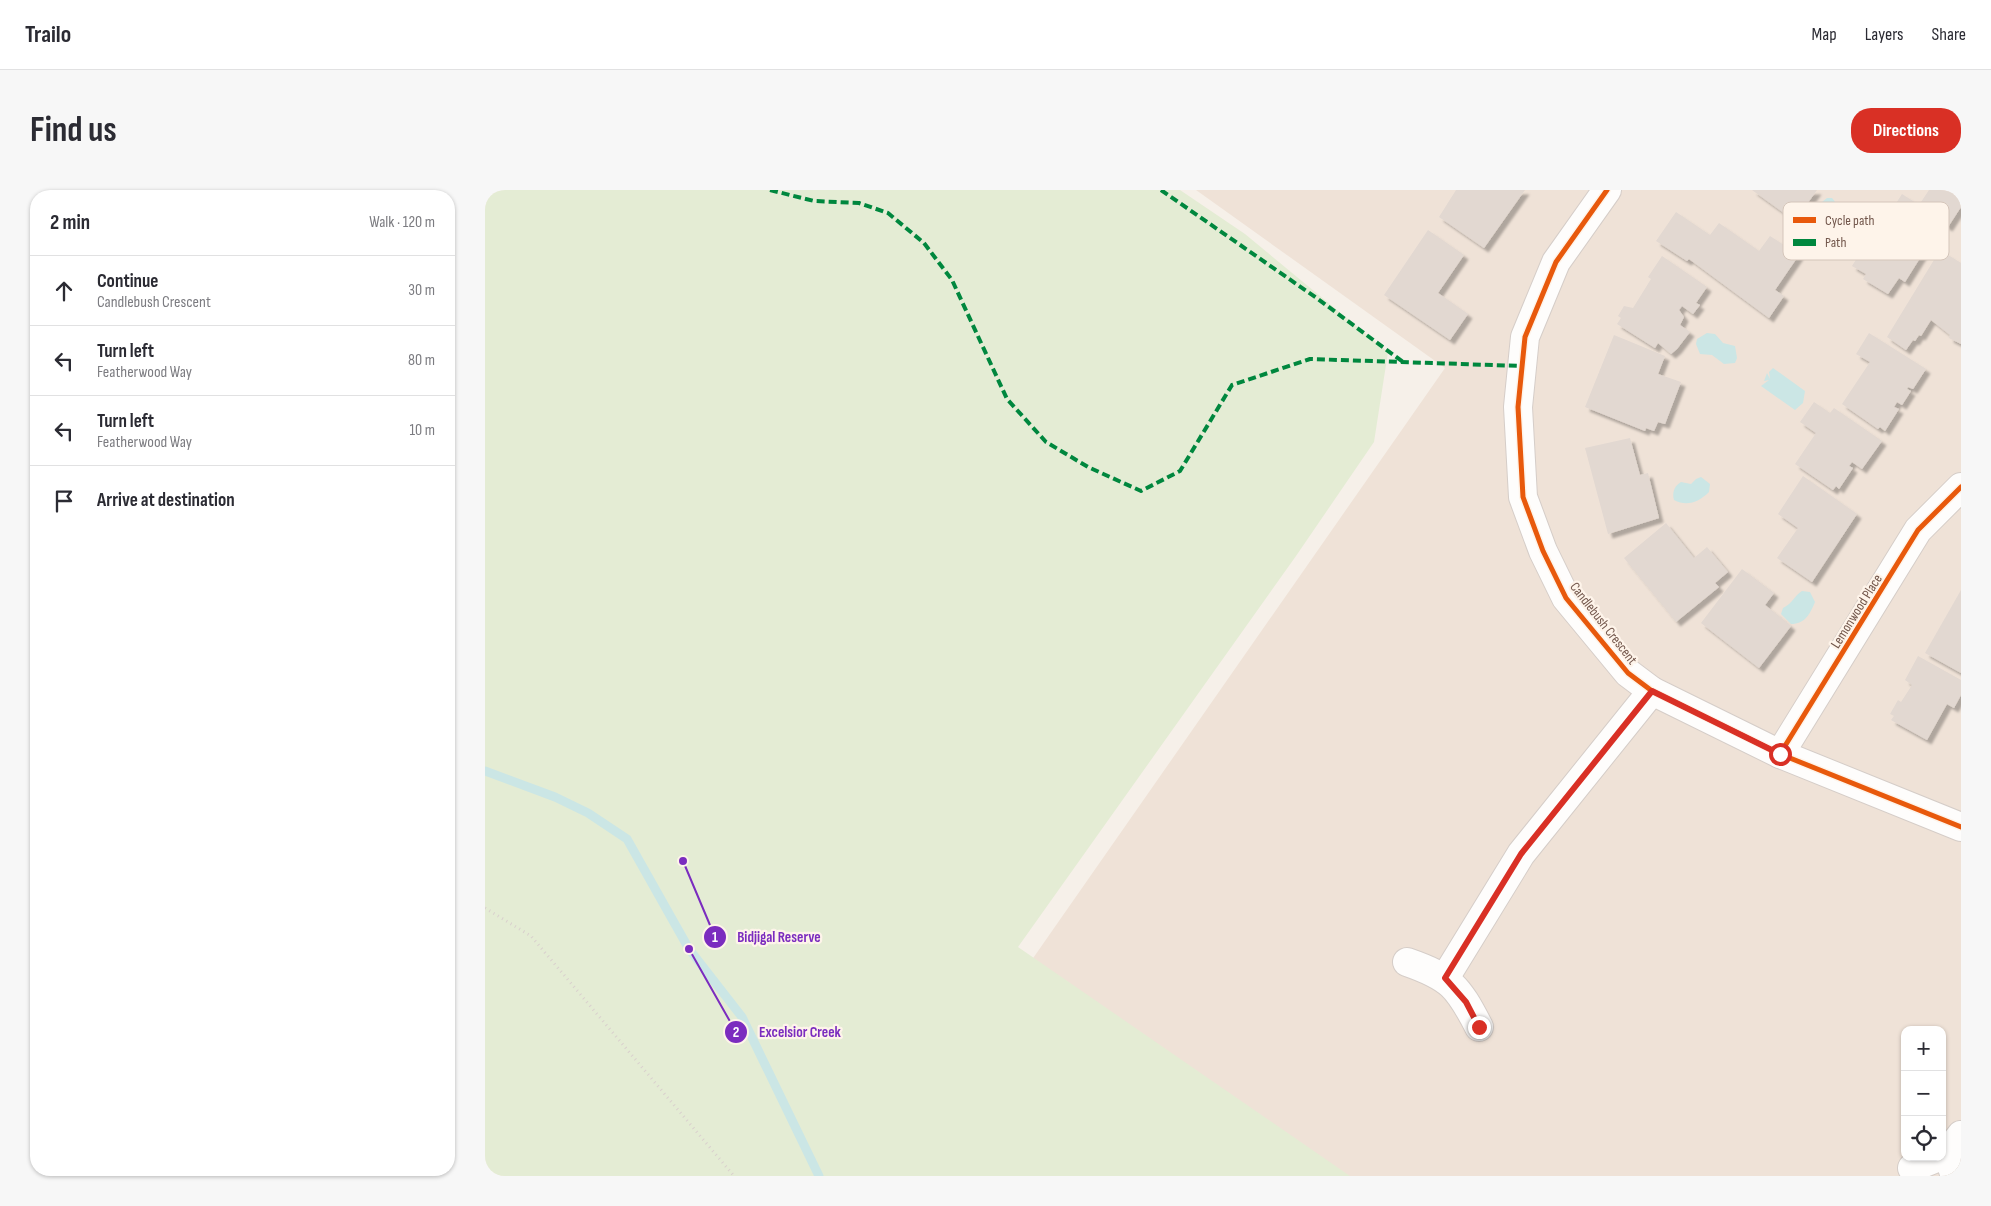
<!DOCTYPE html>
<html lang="en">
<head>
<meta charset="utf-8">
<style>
	body { margin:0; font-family:"Sofia Sans Condensed",sans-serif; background:#f7f7f7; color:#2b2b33 }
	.controls { position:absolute; right:15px; bottom:15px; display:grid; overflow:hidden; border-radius:10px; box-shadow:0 1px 4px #0004 }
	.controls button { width:45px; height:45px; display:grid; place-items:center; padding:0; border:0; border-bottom:1px solid #e1e1e2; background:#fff; color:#2b2b33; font:25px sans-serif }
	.stop { position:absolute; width:15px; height:15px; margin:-11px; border:4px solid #d93025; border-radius:50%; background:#fff }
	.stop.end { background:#d93025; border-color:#fff; box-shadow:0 1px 5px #0008 }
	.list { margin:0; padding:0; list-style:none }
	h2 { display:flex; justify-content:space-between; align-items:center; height:65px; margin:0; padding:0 20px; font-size:21px }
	h2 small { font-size:16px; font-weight:400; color:#7c7c81 }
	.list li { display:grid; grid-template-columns:32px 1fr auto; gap:15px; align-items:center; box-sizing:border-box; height:70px; padding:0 20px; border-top:1px solid #e1e1e2 }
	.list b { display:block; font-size:19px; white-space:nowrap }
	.list p { margin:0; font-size:16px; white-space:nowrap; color:#7c7c81 }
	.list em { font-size:16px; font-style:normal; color:#7c7c81 }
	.icon { flex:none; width:28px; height:28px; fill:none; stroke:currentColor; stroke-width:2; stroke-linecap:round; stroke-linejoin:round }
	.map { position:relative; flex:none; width:1476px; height:986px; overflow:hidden; border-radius:20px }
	header { display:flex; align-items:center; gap:30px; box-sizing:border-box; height:70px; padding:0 25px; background:#fff; border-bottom:1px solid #e1e1e2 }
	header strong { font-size:24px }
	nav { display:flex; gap:28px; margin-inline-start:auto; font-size:18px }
	.intro { display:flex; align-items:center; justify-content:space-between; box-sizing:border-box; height:120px; padding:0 30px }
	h1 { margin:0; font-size:35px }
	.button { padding:12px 22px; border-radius:20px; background:#d93025; color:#fff; font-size:18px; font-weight:700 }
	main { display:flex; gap:30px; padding:0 30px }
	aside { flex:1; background:#fff; border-radius:20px; box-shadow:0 1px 4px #0004 }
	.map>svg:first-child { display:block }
	.residential { fill:#efe2d7; fill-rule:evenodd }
	.green { fill:#e4ecd4 }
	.water { fill:#cbe6e5 }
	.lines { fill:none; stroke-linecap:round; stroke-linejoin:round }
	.stream { stroke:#cbe6e5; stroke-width:9 }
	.building { fill:#e2d8d1; filter:url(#shadow) }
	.minor-casing { stroke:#d5cdc8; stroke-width:30 }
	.path { stroke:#d9d0cd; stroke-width:3; stroke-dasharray:1 4; stroke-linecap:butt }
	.minor { stroke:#fefdfc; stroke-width:28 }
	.quiet { stroke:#00873e; stroke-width:4; stroke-dasharray:8 4; stroke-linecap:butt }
	.cycleway-casing { stroke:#fef4ea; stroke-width:8 }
	.cycleway { stroke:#e8590c; stroke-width:5 }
	.route { stroke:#d93025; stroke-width:6 }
	.labels { text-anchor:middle; stroke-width:4.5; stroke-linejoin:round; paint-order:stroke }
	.street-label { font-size:14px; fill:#72564b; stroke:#fef4ea }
	.key { fill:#fef4ea; stroke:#d4c5ba; stroke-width:1 }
	.key-label { font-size:14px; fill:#72564b }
	.leader { fill:none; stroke:#7b2cbf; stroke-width:2 }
	.callout-dot { fill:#7b2cbf; stroke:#fef4ea; stroke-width:2 }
	.mark-label { font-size:15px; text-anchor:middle; font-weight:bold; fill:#fff }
	.callout-label { font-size:15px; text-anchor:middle; font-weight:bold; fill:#7b2cbf; stroke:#fef4ea; stroke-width:4.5; stroke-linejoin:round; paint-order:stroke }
</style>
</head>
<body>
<header>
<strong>Trailo</strong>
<nav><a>Map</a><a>Layers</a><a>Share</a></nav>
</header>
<div class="intro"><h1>Find us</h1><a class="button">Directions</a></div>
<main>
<aside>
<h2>2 min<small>Walk · 120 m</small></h2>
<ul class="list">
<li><svg class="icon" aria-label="ahead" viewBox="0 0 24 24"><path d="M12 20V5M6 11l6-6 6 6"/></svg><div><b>Continue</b><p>Candlebush Crescent</p></div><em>30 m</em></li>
<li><svg class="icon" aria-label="left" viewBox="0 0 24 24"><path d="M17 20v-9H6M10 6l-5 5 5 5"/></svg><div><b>Turn left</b><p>Featherwood Way</p></div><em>80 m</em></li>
<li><svg class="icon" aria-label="left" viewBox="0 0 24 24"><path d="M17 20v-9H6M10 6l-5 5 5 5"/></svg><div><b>Turn left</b><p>Featherwood Way</p></div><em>10 m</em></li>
<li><svg class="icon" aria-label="arrive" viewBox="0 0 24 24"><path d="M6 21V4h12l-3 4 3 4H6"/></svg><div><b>Arrive at destination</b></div></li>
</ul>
</aside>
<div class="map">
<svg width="1476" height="986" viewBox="0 0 1476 986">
	<defs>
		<filter id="shadow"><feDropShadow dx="4.5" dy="4.5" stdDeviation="1" flood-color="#0004"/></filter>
	</defs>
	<rect width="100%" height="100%" fill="#f6f0e9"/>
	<path class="residential" d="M711 0H1476V986H817L537 784 960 178ZM1420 840H1457V967H1420Z"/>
	<path class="green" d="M0 0H695L760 44 903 162 889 252 811 366 533 757 865 986H0Z"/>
	<g class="water">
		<path d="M1342 8H1347C1363 24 1333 38 1320 39L1317 36 1315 29 1319 21 1332 16Z"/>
		<path d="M1222 143 1230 144 1238 153 1250 156 1252 168 1250 173 1239 174 1227 165 1215 164 1211 154 1212 149Z"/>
		<path d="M1288 178 1320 201 1318 213 1310 220 1276 196 1284 190 1279 191 1282 183 1285 189 1284 182Z"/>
		<path d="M1216 287 1225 294 1224 302C1214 312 1202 317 1189 310 1187 303 1189 296 1196 292L1206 294 1211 289Z"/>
		<path d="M1317 401 1325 402 1330 412C1325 424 1320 434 1306 434L1296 424 1298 418C1308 413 1309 406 1317 401Z"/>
	</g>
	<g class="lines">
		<path class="stream" d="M0 581 70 607 103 623 142 649 204 759 257 827 334 986"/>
	</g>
	<g class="building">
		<path d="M971 0H1040L999 58 954 27Z"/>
		<path d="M1267 0H1332L1310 31Z"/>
		<path d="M1444 0H1476V17L1463 37 1457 33 1420 92 1414 88 1403 104 1378 89 1381 84 1367 76 1396 30 1399 32 1417 4 1434 15Z"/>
		<path d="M1191 22 1225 45 1234 33 1274 61 1285 46 1314 65 1290 100 1299 106 1284 128 1204 69 1202 71 1171 51Z"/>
		<path d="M943 40 979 65 953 103 983 124 965 150 899 105Z"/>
		<path d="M1455 60 1476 73V154L1464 148 1465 145 1446 130 1436 146 1434 145 1430 151 1428 150 1421 160 1402 147Z"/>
		<path d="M1177 66 1222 97 1211 113 1215 115 1208 124 1197 116 1194 120 1199 127 1195 135 1205 142 1192 159 1186 164 1173 153 1170 158 1132 134 1136 128 1133 126 1139 116 1148 118 1166 89 1163 87Z"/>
		<path d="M1384 143 1441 179 1428 199 1423 197 1422 199 1426 201 1417 215 1412 212 1409 217 1414 219 1400 241 1395 237 1393 239 1357 214 1385 172 1371 164Z"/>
		<path d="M1129 145 1180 166 1173 184 1196 192 1180 234 1173 232 1169 241 1161 238 1160 241 1100 217Z"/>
		<path d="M1329 212 1345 223 1349 218 1397 251 1377 279 1367 272 1364 276 1368 278 1354 299 1351 296 1348 300 1310 274 1331 243 1315 232Z"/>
		<path d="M1145 248 1155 285 1163 283 1174 328 1123 344 1100 258Z"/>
		<path d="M1318 286 1372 324 1327 392 1292 368 1313 338 1293 324Z"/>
		<path d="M1181 333 1209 368 1222 357 1243 382 1230 393 1234 397 1191 432 1139 368Z"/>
		<path d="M1257 379 1289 403 1280 415 1306 436 1274 478 1216 433Z"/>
		<path d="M1476 400V483L1440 463Z"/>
		<path d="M1433 466 1476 490V505L1469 518 1462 514 1442 550 1406 530 1409 526 1405 524 1413 510 1416 512 1427 495 1420 490Z"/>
	</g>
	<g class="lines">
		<g class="minor-casing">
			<g id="minor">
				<path d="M1122 0 1071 72 1040 147 1033 217 1038 307 1058 361 1081 408 1143 483 1167 501 1295 564 1476 637"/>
				<path d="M1295 564 1433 340 1476 297"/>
				<path d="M922 772C965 787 973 796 994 837"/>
				<path d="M960 788 1036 664 1167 501"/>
				<path d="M1462 963 1470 986"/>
				<path d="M1457 966 1462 963 1476 945"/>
				<path d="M1427 978 1454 967"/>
			</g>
		</g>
		<path class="path" d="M0 718 46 746 249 986"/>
		<use href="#minor" class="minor"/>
		<g class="quiet">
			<path d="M285 0 329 11 374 13 403 23 439 53 467 90 522 209 561 252 603 277 656 301 695 281 747 195 825 169 1037 176"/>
			<path d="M676 0 833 109 918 172"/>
		</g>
		<g class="cycleway-casing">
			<g id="cycleway">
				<path d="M1122 0 1071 72 1040 147 1033 217 1038 307 1058 361 1081 408 1143 483 1167 501 1295 564 1476 637"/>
				<path d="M1295 564 1433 340 1476 297"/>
			</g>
		</g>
		<use href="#cycleway" class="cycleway"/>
	</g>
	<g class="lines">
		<path class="route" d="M994 837 981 812 960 788 1036 664 1167 501 1295 564"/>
	</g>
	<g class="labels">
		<g class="street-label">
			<text transform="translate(1371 421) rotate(-58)" y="5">Lemonwood Place</text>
			<text transform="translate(1119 433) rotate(52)" y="5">Candlebush Crescent</text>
		</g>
	</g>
	<rect x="1298" y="12" width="166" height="58" rx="8" class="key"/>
	<rect x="1308" y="27" width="23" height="6" fill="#e8590c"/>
	<rect x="1308" y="49" width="23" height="7" fill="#00873e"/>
	<g class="key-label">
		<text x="1340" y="35">Cycle path</text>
		<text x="1340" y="57">Path</text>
	</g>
	<path class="leader" d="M198 671L230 747M204 759L251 842"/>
	<g class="callout-dot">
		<circle cx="198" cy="671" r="5"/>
		<circle cx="204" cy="759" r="5"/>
		<circle cx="230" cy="747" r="12"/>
		<circle cx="251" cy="842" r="12"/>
	</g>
	<g class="mark-label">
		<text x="230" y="752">1</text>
		<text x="251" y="847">2</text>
	</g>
	<g class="callout-label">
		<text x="294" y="752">Bidjigal Reserve</text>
		<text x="315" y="847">Excelsior Creek</text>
	</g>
</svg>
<div class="controls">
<button>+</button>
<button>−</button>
<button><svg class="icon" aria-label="locate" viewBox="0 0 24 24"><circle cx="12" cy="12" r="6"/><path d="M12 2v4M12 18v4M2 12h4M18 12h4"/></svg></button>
</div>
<div class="stop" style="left:1295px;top:564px"></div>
<div class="stop end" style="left:994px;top:837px"></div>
</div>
</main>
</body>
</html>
